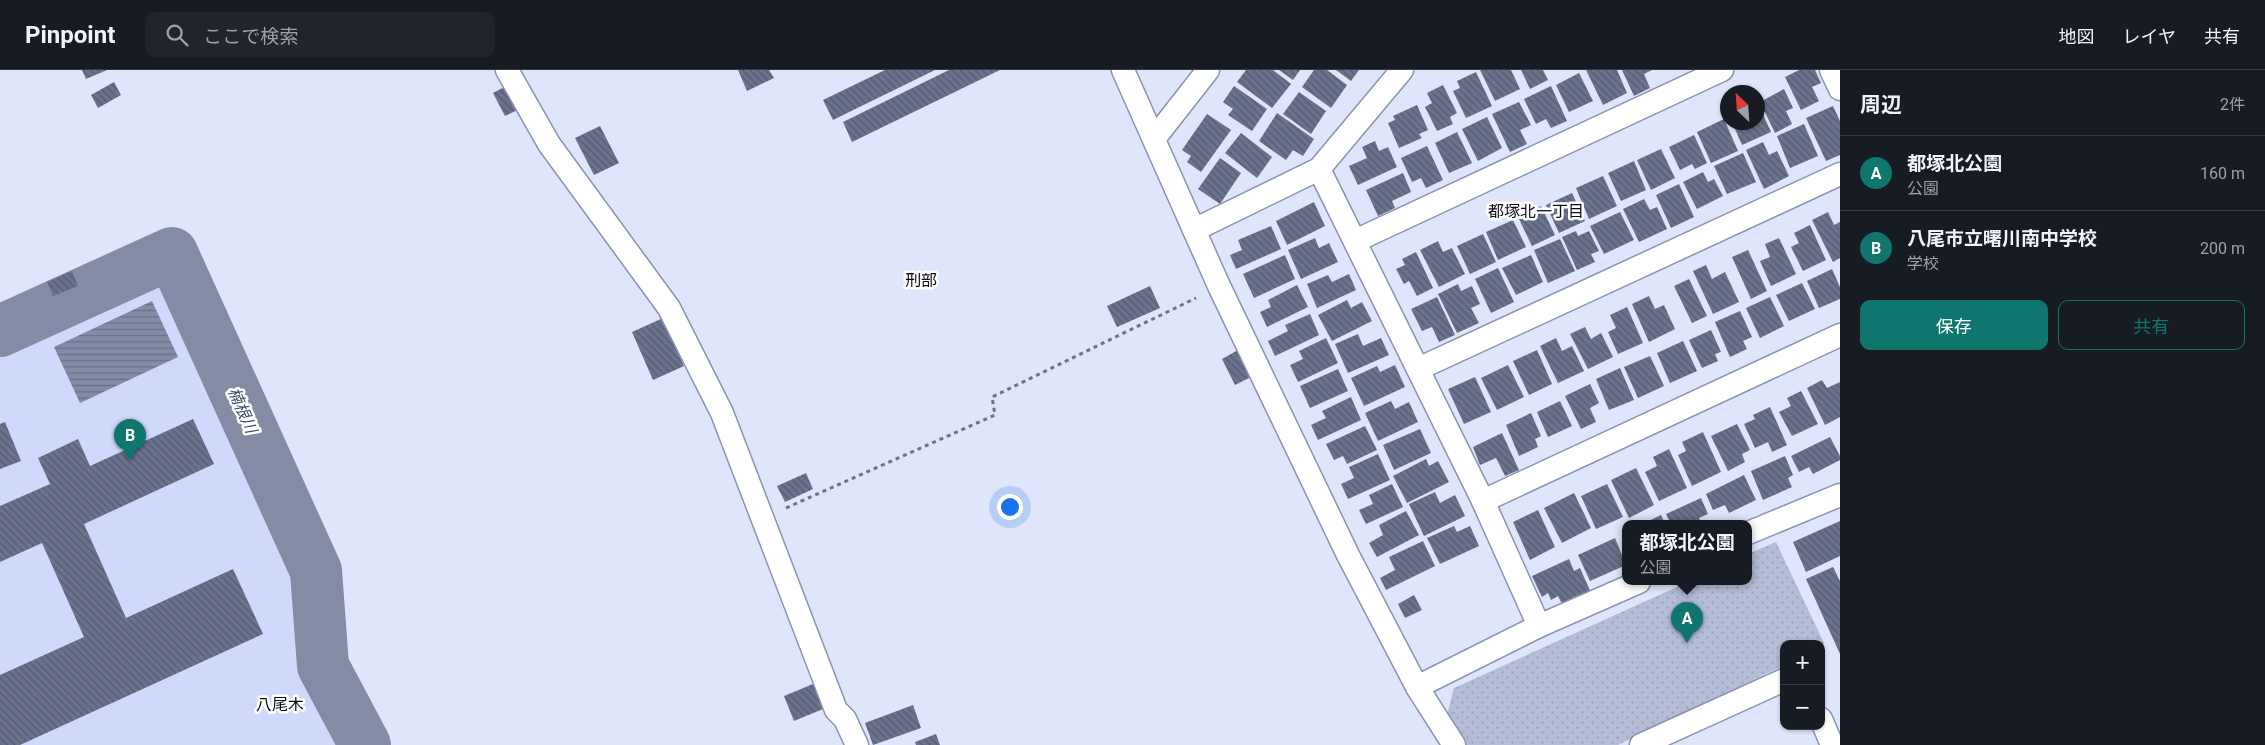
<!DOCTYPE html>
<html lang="ja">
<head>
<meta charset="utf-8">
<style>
	body { margin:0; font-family:Roboto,"Noto Sans JP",sans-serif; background:#20242c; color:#f1f3f6 }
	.controls { position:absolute; right:15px; bottom:15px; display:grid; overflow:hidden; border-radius:10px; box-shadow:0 1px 4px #0004 }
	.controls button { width:45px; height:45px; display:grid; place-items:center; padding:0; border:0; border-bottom:1px solid #363941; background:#171b24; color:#f1f3f6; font:25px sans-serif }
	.compass { position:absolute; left:1720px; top:15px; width:45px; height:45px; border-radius:50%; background:#171b24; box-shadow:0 1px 4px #0004; rotate:335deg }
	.you { position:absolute; left:1009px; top:436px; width:18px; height:18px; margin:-12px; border:4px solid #fff; border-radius:50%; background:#1a73e8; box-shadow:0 0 0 8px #1a73e833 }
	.badge { display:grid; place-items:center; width:32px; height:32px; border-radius:50%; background:#0f766e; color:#fff; font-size:16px; font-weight:700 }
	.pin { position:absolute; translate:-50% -41px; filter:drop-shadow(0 1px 2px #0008) }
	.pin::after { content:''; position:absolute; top:26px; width:18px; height:15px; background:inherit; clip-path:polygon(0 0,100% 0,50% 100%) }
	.popup { position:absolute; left:1622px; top:450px; width:130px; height:65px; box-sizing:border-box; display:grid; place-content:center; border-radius:10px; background:#171b24; filter:drop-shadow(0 1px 4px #0005); font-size:16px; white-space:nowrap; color:#9ea1a6 }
	.popup b { font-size:19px; color:#f1f3f6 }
	.popup::after { content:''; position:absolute; left:50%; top:100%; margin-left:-10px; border:10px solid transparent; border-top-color:#171b24 }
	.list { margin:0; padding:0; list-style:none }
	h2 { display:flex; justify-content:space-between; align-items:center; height:65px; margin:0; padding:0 20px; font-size:21px }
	h2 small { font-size:16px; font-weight:400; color:#9ea1a6 }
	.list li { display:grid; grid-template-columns:32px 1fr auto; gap:15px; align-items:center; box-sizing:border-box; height:75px; padding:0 20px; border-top:1px solid #363941 }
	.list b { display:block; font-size:19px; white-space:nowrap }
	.list p { margin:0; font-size:16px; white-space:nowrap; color:#9ea1a6 }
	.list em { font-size:16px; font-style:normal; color:#9ea1a6 }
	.actions { display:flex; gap:10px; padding:15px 20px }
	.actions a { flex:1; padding:11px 0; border:1px solid #0f766e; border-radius:10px; text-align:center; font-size:18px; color:#0f766e }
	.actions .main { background:#0f766e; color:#fff }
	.icon { flex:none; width:28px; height:28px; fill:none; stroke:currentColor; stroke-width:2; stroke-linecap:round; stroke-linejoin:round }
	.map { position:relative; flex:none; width:1840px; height:675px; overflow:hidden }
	header { display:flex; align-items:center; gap:30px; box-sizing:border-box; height:70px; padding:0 25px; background:#171b24; border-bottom:1px solid #363941 }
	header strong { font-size:24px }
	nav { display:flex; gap:28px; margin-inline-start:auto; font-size:18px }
	.search { width:350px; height:45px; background:#20242c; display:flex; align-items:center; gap:12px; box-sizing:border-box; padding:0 18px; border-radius:10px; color:#9ea1a6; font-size:19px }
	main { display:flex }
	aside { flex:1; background:#171b24 }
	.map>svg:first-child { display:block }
	.built { fill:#cfd9fb }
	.park { fill:url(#park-dots) }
	.water { fill:url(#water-rules) }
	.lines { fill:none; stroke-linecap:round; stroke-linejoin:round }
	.river { stroke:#838ba5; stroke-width:52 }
	.building { fill:url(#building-back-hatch) }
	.street-casing { stroke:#8a93b4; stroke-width:25 }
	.path { stroke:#6e7383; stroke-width:3; stroke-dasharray:4 4; stroke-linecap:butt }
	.street { stroke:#fff; stroke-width:22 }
	.labels { text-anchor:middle; stroke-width:5; stroke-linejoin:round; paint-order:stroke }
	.neighbourhood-label { font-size:16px; fill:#0c0f1a; stroke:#fff }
	.water-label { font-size:16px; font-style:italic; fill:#3f4a73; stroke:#fff }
</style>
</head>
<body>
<header>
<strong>Pinpoint</strong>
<div class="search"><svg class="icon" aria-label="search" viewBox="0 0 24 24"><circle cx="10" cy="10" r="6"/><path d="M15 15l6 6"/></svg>ここで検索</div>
<nav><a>地図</a><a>レイヤ</a><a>共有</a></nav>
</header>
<main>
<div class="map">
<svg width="1840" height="675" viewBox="0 0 1840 675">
	<defs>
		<pattern id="park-dots" width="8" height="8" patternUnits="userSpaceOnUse" patternTransform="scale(1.25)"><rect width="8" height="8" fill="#b4bcd6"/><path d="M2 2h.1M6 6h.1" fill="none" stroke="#9aa0b7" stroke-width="1.8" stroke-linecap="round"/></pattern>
		<pattern id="water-rules" width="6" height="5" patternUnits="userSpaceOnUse" patternTransform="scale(1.25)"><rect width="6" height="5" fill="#838ba5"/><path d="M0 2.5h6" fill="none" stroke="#6a7086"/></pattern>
		<pattern id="building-back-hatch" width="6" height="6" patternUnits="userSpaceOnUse" patternTransform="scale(1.25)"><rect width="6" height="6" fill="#6b728c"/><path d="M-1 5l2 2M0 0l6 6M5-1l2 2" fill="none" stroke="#565c72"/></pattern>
	</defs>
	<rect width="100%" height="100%" fill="#dfe5fb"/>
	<path class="built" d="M172 192 310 503 317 598 358 675H0V277Z"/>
	<path class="park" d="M1776 472 1824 573 1821 575 1784 574V595L1618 675H1464L1447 645 1454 618 1688 512H1748V484Z"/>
	<path class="water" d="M152 231 178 287 80 333 54 277Z"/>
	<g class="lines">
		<path class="river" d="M0 261 172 183 316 501 323 596 365 675"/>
	</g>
	<g class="building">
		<path d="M82 0H107L86 9Z"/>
		<path d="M738 0H769L774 8 747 21Z"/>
		<path d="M885 0H935L833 50 823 30Z"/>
		<path d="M949 0H1000L852 72 843 52Z"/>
		<path d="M1246 0H1273L1291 14 1272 38 1237 12Z"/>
		<path d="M1279 0H1300L1293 10Z"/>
		<path d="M1314 0H1327L1347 15 1331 38 1302 17Z"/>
		<path d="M1336 0H1359L1351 11Z"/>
		<path d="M1480 0H1511L1520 19 1495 31Z"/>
		<path d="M1521 0H1543L1548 10 1530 19Z"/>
		<path d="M1586 0H1617L1627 23 1603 35Z"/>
		<path d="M1622 0H1652L1644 4 1650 18 1634 26Z"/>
		<path d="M1799 0H1815L1821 13 1812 17 1819 31 1801 40 1785 7Z"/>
		<path d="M1476 2 1492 36 1466 48 1453 21 1460 18 1457 11Z"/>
		<path d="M1579 3 1593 31 1569 42 1556 15Z"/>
		<path d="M114 12 121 25 98 38 91 25Z"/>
		<path d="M510 14 522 38 505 46 493 23Z"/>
		<path d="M1443 15 1457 43 1450 47 1453 54 1437 61 1425 37 1432 33 1427 23Z"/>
		<path d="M1234 16 1267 39 1252 61 1228 45 1233 39 1223 32Z"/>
		<path d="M1551 16 1567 51 1551 58 1546 49 1536 54 1524 29Z"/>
		<path d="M1784 19 1793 38 1786 41 1792 54 1775 63 1760 32Z"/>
		<path d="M1299 22 1326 41 1311 64 1283 44Z"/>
		<path d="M1519 32 1531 55 1520 60 1527 74 1510 82 1492 44Z"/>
		<path d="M1758 33 1771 62 1742 75 1732 52H1758Z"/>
		<path d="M1417 35 1428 60 1419 64 1422 68 1399 78 1388 53 1395 50 1393 46Z"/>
		<path d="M1833 36 1840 51V85L1826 91 1806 48Z"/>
		<path d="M1277 43 1314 69 1303 86 1293 80 1286 90 1259 71Z"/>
		<path d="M1207 44 1231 60 1201 102 1187 92 1191 86 1182 80Z"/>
		<path d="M1487 47 1502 78 1478 91 1462 59Z"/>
		<path d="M1724 49 1738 81 1711 93 1697 62Z"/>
		<path d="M1804 54 1818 86 1790 98 1777 66Z"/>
		<path d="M600 56 619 93 594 105 575 68Z"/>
		<path d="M1457 62 1472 93 1449 103 1435 73Z"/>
		<path d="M1241 63 1272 87 1257 108 1225 83Z"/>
		<path d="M1694 65 1707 93 1695 99 1692 94 1680 100 1669 77Z"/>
		<path d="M1375 71 1379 81 1388 77 1397 97 1358 115 1349 96 1367 88 1362 77Z"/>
		<path d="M1763 72 1769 85 1777 81 1789 106 1764 119 1746 80Z"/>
		<path d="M1427 76 1443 110 1426 118 1421 108 1412 112 1401 88Z"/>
		<path d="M1661 79 1675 108 1651 120 1637 90Z"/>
		<path d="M1743 83 1756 112 1727 124 1714 96Z"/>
		<path d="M1220 88 1241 103 1220 134 1198 119Z"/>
		<path d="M1634 91 1646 120 1621 131 1608 103Z"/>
		<path d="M1703 102 1708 112 1714 109 1723 126 1697 139 1683 112Z"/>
		<path d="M1403 103 1411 122 1392 131 1395 138 1378 146 1366 120Z"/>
		<path d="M1603 106 1617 136 1589 149 1576 118Z"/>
		<path d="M1679 114 1694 147 1671 158 1656 125Z"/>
		<path d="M1572 123 1585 151 1559 163 1546 135Z"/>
		<path d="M1644 129 1650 140 1657 137 1667 159 1639 172 1623 139Z"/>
		<path d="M1314 132 1325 156 1287 175 1276 151Z"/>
		<path d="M1541 136 1555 165 1532 176 1518 147Z"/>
		<path d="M1620 142 1634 170 1604 184 1590 156Z"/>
		<path d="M1828 142 1834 155 1840 152V188L1833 192 1812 150Z"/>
		<path d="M1513 150 1526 177 1498 190 1486 162Z"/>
		<path d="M1810 155 1826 190 1803 201 1791 177 1799 173 1794 163Z"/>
		<path d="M1271 156 1281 179 1236 199 1230 185 1242 180 1238 170Z"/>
		<path d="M1576 161 1578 166 1589 161 1599 181 1591 184 1595 192 1577 200 1562 167Z"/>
		<path d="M1483 164 1496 192 1470 204 1457 176Z"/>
		<path d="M1315 168 1319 178 1329 173 1338 192 1301 209 1288 180Z"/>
		<path d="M1779 168 1796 204 1771 216 1760 191 1770 187 1765 174Z"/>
		<path d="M1560 169 1575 201 1548 213 1534 180Z"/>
		<path d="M1438 171 1443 182 1452 178 1465 204 1439 217 1420 180Z"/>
		<path d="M1748 180 1767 221 1751 229 1732 187Z"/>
		<path d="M1416 182 1433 218 1417 226 1409 211 1404 214 1396 199 1405 195 1402 189Z"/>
		<path d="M1285 185 1295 209 1254 228 1243 204Z"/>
		<path d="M1531 185 1543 212 1516 225 1502 198Z"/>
		<path d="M1706 195 1712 209 1725 202 1739 232 1713 244 1693 201Z"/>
		<path d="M1498 198 1514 232 1491 243 1475 209Z"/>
		<path d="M1832 199 1840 217V229L1819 238 1807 211Z"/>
		<path d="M72 201 78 216 53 226 47 212Z"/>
		<path d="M1349 204 1356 220 1317 238 1307 214 1328 205 1332 212Z"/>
		<path d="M1689 209 1707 246 1692 253 1674 216Z"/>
		<path d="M1802 213 1815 239 1789 251 1776 225Z"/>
		<path d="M1458 214 1461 221 1472 216 1480 234 1471 238 1479 253 1457 263 1438 224Z"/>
		<path d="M1297 215 1308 237 1267 257 1260 242 1271 237 1268 230Z"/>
		<path d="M1150 216 1160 238 1117 257 1107 236Z"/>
		<path d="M1649 226 1655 239 1664 235 1675 259 1649 272 1632 234Z"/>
		<path d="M1437 227 1455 265 1439 272 1432 257 1422 261 1411 239Z"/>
		<path d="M1770 227 1784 256 1760 268 1746 238Z"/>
		<path d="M1347 230 1351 238 1362 232 1372 251 1332 271 1318 245Z"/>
		<path d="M1627 237 1643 273 1618 284 1608 262 1616 258 1610 245Z"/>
		<path d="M1740 241 1752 267 1743 271 1747 279 1730 287 1715 252Z"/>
		<path d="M1310 244 1319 265 1275 286 1268 271 1288 261 1285 255Z"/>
		<path d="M663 248 684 296 653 310 632 262Z"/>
		<path d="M1585 257 1591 269 1601 263 1613 287 1588 299 1570 264Z"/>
		<path d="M1711 260 1721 282 1715 284 1718 291 1702 298 1689 270Z"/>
		<path d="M1358 264 1363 276 1381 268 1389 285 1348 303 1335 274Z"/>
		<path d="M1326 268 1338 293 1298 312 1290 295 1303 289 1299 281Z"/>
		<path d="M1556 268 1562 281 1572 276 1584 301 1558 313 1540 276Z"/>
		<path d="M1683 271 1697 301 1670 313 1657 283Z"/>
		<path d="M1238 280 1251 307 1235 315 1222 289Z"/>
		<path d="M1537 280 1552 314 1529 325 1513 291Z"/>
		<path d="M1650 286 1664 316 1638 328 1624 297Z"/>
		<path d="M1395 295 1405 317 1364 336 1351 308 1377 296 1380 302Z"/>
		<path d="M1508 295 1524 327 1497 340 1481 308Z"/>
		<path d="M1620 298 1634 330 1609 340 1596 309Z"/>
		<path d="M1338 299 1348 321 1310 338 1300 316Z"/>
		<path d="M1475 307 1491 342 1464 354 1448 319Z"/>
		<path d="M1822 310 1827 318 1840 312V347L1825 355 1807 318Z"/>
		<path d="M1590 314 1599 333 1590 338 1596 352 1581 359 1565 326Z"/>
		<path d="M1801 321 1818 354 1792 366 1779 342 1791 336 1787 328Z"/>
		<path d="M1351 327 1361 350 1318 370 1311 355 1326 348 1322 341Z"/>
		<path d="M1391 331 1395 339 1409 332 1418 352 1378 371 1365 343Z"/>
		<path d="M1560 331 1572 356 1548 367 1537 342Z"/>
		<path d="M1770 337 1787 375 1772 382 1768 372 1755 378 1744 354 1755 349 1753 345Z"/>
		<path d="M1531 343 1541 366 1535 369 1538 377 1519 386 1506 355Z"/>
		<path d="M193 349 214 394 84 454 126 548 233 499 263 564 20 675H0V605L84 567 42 473 0 492V436L50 414 38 388 78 369 90 396Z"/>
		<path d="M5 352 21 391 0 399V354Z"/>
		<path d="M1737 354 1750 380 1742 384 1745 392 1728 401 1711 366Z"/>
		<path d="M1365 356 1377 380 1347 394 1343 386 1334 390 1326 374Z"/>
		<path d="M1420 359 1431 383 1394 400 1383 375Z"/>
		<path d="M1703 362 1721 402 1692 416 1678 385 1686 381 1682 372Z"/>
		<path d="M1502 363 1519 400 1505 406 1496 388 1480 395 1473 377Z"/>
		<path d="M1830 367 1840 386V390L1813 404 1809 397 1799 402 1791 386Z"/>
		<path d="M1669 379 1687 418 1659 431 1645 402 1657 396 1653 387Z"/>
		<path d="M1378 384 1390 410 1348 429 1341 414 1354 408 1349 397Z"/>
		<path d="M1785 386 1793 405 1788 408 1792 417 1763 430 1751 401Z"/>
		<path d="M1426 389 1429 396 1438 391 1449 412 1407 433 1393 406Z"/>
		<path d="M1636 398 1654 435 1629 448 1611 410Z"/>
		<path d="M806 403 813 419 785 432 777 416Z"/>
		<path d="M1744 405 1756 430 1729 443 1725 435 1713 440 1706 424Z"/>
		<path d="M1392 414 1403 437 1366 454 1359 440 1373 434 1369 425Z"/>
		<path d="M1607 414 1623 447 1596 459 1581 426Z"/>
		<path d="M1435 422 1440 433 1455 425 1465 446 1424 466 1409 434Z"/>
		<path d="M1574 423 1591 458 1562 473 1544 438Z"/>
		<path d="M1701 428 1708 444 1699 448 1702 454H1671L1666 444Z"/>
		<path d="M1538 440 1555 477 1530 490 1513 452Z"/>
		<path d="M1406 441 1419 465 1377 487 1369 473 1383 465 1379 455Z"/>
		<path d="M1661 445 1665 454H1642Z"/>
		<path d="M1840 451V486L1806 502 1793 472Z"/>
		<path d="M1454 456 1457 462 1470 456 1479 476 1440 494 1427 468Z"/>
		<path d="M1615 468 1626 495 1590 511 1578 485Z"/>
		<path d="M1423 471 1435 496 1386 520 1380 508 1395 500 1389 487Z"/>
		<path d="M1569 489 1574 501 1580 498 1592 525 1564 538 1558 526 1551 530 1548 523 1542 527 1532 506Z"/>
		<path d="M1833 497 1840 511V584L1806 509Z"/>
		<path d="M1414 525 1422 540 1405 548 1398 534Z"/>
		<path d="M813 614 823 639 794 651 784 626Z"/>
		<path d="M913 635 921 658 873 675 865 653Z"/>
		<path d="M936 664 940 675H916L915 672Z"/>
	</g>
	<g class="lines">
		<g class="street-casing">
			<g id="street">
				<path d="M507 0 549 74 669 238 722 343 836 640 845 649 857 675"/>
				<path d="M1123 0 1219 216 1348 485 1417 617 1454 675"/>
				<path d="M1831 0 1840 19"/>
				<path d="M1154 69 1208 0"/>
				<path d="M1319 99 1483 431 1539 556"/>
				<path d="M1194 160 1319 99 1402 0"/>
				<path d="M1355 171 1722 0"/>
				<path d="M1418 299 1840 104"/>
				<path d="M1483 431 1840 265"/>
				<path d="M1748 463 1840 425"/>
				<path d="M1417 617 1539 556 1639 512"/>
				<path d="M1821 649 1832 675"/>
				<path d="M1641 675 1784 610"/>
			</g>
		</g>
		<path class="path" d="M786 438 995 345 992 327 1196 228"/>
		<use href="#street" class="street"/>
	</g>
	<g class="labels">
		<g class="neighbourhood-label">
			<text x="1536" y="147">都塚北一丁目</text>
			<text x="921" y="216">刑部</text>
			<text x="280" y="640">八尾木</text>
		</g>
		<g class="water-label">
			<text transform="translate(243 340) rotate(66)" y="6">楠根川</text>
		</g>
	</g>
</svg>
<div class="controls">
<button>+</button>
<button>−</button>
</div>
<svg class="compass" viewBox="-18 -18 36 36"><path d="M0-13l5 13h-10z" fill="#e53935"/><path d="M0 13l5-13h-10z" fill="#9ea1a6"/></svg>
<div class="you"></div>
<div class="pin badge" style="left:1687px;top:573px">A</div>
<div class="popup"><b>都塚北公園</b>公園</div>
<div class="pin badge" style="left:130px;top:390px">B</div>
</div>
<aside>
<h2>周辺<small>2件</small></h2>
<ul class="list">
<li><span class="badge">A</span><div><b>都塚北公園</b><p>公園</p></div><em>160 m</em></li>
<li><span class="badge">B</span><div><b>八尾市立曙川南中学校</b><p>学校</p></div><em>200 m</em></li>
</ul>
<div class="actions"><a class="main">保存</a><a>共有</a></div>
</aside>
</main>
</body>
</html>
